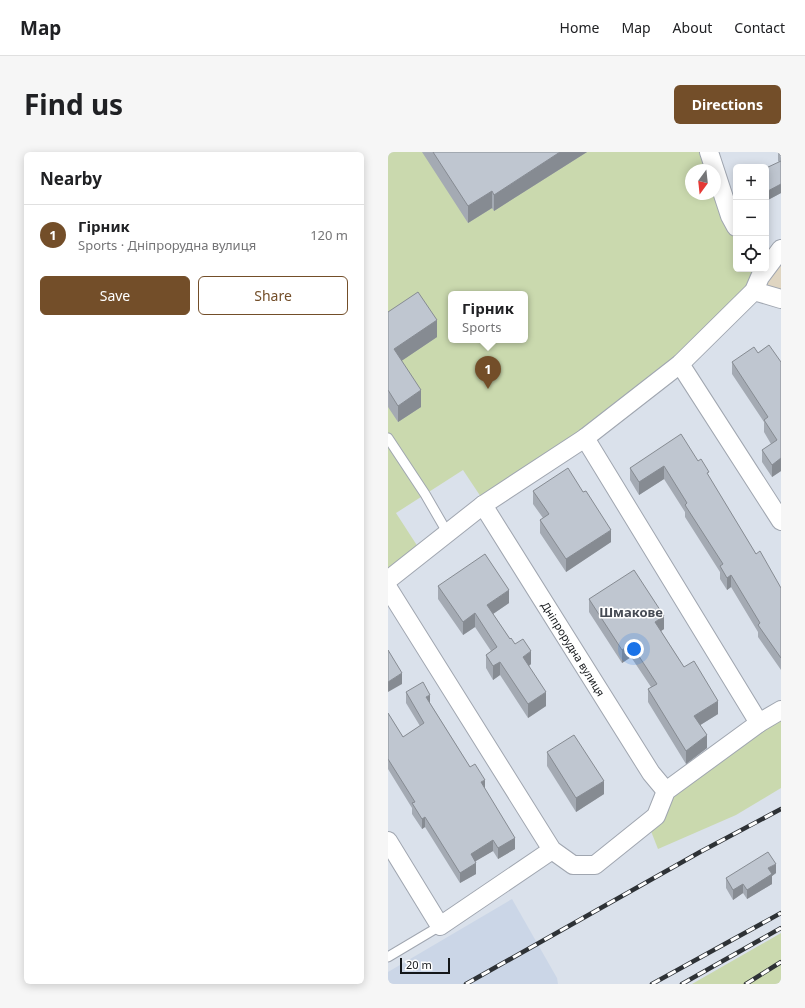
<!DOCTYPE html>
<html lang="en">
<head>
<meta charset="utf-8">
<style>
	body { margin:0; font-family:"Noto Sans",sans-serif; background:#f6f6f6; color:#202124 }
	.controls { position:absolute; right:12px; top:12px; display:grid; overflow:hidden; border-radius:6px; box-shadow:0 2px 10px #0003 }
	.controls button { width:36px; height:36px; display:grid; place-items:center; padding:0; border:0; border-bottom:1px solid #e0e0e0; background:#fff; color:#202124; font:20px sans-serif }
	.compass { position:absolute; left:297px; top:12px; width:36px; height:36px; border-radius:50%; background:#fff; box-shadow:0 2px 10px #0003; rotate:195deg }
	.scale { position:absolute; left:12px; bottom:10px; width:50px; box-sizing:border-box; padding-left:4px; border:2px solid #14171a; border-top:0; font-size:11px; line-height:14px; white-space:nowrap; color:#14171a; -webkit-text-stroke:3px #fff; paint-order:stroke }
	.you { position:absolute; left:246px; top:497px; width:14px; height:14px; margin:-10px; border:3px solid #fff; border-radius:50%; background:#1a73e8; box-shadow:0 0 0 6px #1a73e833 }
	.badge { display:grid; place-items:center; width:26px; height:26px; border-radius:50%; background:#734e29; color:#fff; font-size:13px; font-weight:700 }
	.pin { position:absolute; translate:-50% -33px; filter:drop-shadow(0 1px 2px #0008) }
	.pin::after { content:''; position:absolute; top:21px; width:14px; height:12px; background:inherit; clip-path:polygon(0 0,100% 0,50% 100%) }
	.popup { position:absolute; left:60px; top:139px; width:80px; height:52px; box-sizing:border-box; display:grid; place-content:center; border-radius:6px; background:#fff; filter:drop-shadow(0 1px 3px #0005); font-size:13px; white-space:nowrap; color:#757577 }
	.popup b { font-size:15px; color:#202124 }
	.popup::after { content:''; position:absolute; left:50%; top:100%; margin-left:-8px; border:8px solid transparent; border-top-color:#fff }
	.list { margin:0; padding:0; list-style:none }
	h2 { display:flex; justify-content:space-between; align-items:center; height:52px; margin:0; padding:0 16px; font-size:17px }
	h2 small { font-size:13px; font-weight:400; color:#757577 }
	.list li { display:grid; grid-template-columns:26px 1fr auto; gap:12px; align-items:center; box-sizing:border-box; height:60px; padding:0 16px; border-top:1px solid #e0e0e0 }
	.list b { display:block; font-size:15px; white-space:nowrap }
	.list p { margin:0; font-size:13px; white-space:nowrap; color:#757577 }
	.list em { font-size:13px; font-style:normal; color:#757577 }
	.actions { display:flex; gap:8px; padding:12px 16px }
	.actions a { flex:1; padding:9px 0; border:1px solid #734e29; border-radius:6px; text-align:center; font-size:14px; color:#734e29 }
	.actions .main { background:#734e29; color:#fff }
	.icon { flex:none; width:22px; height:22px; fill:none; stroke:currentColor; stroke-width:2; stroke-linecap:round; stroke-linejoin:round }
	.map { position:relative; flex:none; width:393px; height:832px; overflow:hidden; border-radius:6px }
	header { display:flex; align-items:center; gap:24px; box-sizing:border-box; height:56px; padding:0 20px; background:#fff; border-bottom:1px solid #e0e0e0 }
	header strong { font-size:19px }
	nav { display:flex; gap:22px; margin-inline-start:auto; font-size:14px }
	.intro { display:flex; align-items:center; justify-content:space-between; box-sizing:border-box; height:96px; padding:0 24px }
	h1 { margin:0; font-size:28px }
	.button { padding:10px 18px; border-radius:6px; background:#734e29; color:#fff; font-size:14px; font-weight:700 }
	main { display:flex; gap:24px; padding:0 24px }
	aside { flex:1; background:#fff; border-radius:6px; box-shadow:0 2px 10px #0003 }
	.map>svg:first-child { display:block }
	.built { fill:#cbd6e7 }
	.industrial { fill:#dfd5c1 }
	.green { fill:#cad9ae; fill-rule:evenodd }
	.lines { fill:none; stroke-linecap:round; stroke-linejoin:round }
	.lane-casing { stroke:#a0a6b0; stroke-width:11 }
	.street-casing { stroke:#a0a6b0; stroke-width:20 }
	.lane { stroke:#fff; stroke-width:9 }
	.street { stroke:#fff; stroke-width:18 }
	.rail-casing { stroke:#2e3236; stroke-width:4.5 }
	.rail { stroke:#fff; stroke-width:3; stroke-dasharray:9; stroke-linecap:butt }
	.wall { fill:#a4aab3 }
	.shaded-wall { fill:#868b92 }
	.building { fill:#bfc6d0; stroke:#868b92 }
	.labels { text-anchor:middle; stroke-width:3; stroke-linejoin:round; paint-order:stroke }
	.street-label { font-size:11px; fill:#14171a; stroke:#fff }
	.quarter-label { font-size:13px; font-weight:bold; fill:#464b54; stroke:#fff }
</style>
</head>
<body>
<header>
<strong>Map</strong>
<nav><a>Home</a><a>Map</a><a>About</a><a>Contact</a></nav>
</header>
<div class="intro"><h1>Find us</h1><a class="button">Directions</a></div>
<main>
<aside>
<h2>Nearby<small></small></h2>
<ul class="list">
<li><span class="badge">1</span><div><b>Гірник</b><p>Sports · Дніпрорудна вулиця</p></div><em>120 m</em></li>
</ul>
<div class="actions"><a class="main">Save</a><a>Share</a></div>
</aside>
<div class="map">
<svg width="393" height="832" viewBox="0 0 393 832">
	<rect width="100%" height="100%" fill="#dae1eb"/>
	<path class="built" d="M124 747 169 826 170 832H0V820Z"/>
	<path class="industrial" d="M393 97V138L379 134 372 125Z"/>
	<g class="green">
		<path d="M0 0H314L320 18H303V42H327L336 64 348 87V117H363L365 125 357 141 290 208 196 281 95 348 75 318 8 361 30 395 0 419ZM63 142H137V188H63Z"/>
		<path d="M393 564V636L348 663 270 697 261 674 283 644Z"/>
		<path d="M393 781V832H304L381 788Z"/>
	</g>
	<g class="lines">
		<g class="lane-casing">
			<g id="lane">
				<path d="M0 286 37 342 59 380"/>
				<path d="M0 805 52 774"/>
			</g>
		</g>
		<g class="street-casing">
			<g id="street">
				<path d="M321 0 342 64 348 75"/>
				<path d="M366 139 393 147"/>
				<path d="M292 212 393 369"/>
				<path d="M197 286 371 571"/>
				<path d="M95 353 263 621 278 639"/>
				<path d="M0 428 95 353 197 286 292 212 366 139 372 125 393 97"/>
				<path d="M0 436 164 698 185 713H207L268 664 278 639 371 571 393 558"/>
				<path d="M0 689 52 774 164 698"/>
			</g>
		</g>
		<use href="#lane" class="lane"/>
		<use href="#street" class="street"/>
		<g class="rail-casing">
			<g id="rail">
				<path d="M78 832 312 700 393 657"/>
				<path d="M264 832 393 761"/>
				<path d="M294 832 393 776"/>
				<path d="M358 832 393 810"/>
			</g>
		</g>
		<use href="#rail" class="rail"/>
	</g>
	<g class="wall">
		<path d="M34 0H199L106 59 104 56 80 71Z"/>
		<path d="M390 0H393V41L378 49 391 10 390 9Z"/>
		<path d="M0 160 49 185 13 209 33 255 10 270 0 255Z"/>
		<path d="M381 193 393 319 384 325 374 310V298L383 292 376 280V270L344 222V210L370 201Z"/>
		<path d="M310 309 321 325 368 402 393 436V518L370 485V480L343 435 339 438 332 427V420L297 365V360L276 327 251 343 242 328V316Z"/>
		<path d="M145 339 223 390 178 420 152 381V368L155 366 145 352Z"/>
		<path d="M50 434 121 451 105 462 122 487 127 492 143 512 141 514 158 554 140 566 112 523 105 528 98 516V503L103 499 87 475 75 483 50 447Z"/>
		<path d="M201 447 276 477 273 479 296 515 330 562 312 573 319 596 298 612 260 550V537L263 535 243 505 234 511 201 460Z"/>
		<path d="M18 540 42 551 82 615 97 637 127 697 110 707 105 699 87 709 88 722 72 731 37 675 34 677 24 662V656L0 617V561L15 585 32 574 18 551Z"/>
		<path d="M159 600 216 642 188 660 159 614Z"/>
		<path d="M388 721 384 724V732L359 747 355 741 345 748 338 736V726Z"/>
	</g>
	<g class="shaded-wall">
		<path d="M172 0H199L106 59V43Z"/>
		<path d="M393 32V41L378 49V40Z"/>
		<path d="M104 39V56L80 71V54Z"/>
		<path d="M49 168V185L6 214V197Z"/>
		<path d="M33 238V255L10 270V254Z"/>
		<path d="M393 306V319L384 325V313Z"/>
		<path d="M276 314V327L251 343V330Z"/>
		<path d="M223 378V390L178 420V407Z"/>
		<path d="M343 423V435L339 438V426Z"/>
		<path d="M121 438V451L99 466V453Z"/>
		<path d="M87 461V475L75 483V470Z"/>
		<path d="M276 464V477L267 483V470Z"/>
		<path d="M243 492V505L234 511V498Z"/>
		<path d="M143 499V512L135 518V505Z"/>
		<path d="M112 510V523L105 528V514Z"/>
		<path d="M14 521V532L0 540V530Z"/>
		<path d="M158 540V554L140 566V552Z"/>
		<path d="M42 543V553L38 545Z"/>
		<path d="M330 549V562L306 577V564Z"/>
		<path d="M319 583V596L298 612V599Z"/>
		<path d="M97 628V638L93 630Z"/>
		<path d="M216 629V642L188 660V646Z"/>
		<path d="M37 665V675L34 677V667Z"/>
		<path d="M127 686V697L110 707V696Z"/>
		<path d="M105 688V699L83 712V702Z"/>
		<path d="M88 711V722L72 731V721Z"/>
		<path d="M388 712V721L384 724V732L359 747V738L380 716Z"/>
		<path d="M355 732V741L345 748V738Z"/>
	</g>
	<g class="building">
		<path d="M45 0H172L106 43 104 39 80 54Z"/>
		<path d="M390 0H393V4Z"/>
		<path d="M393 9V32L378 40V16Z"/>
		<path d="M30 140 49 168 6 197 33 238 10 254 0 238V160Z"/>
		<path d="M381 193 393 210V306L384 313 374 298 389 288 376 268 380 265 344 210 366 195 370 201Z"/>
		<path d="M293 282 310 309 313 307 321 320 319 321 368 402 372 399 393 436V506L370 473 372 471 343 423 339 426 332 414 335 412 297 353 299 351 276 314 251 330 242 316Z"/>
		<path d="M180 316 195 340 198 339 223 378 178 407 152 368 161 362 145 339Z"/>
		<path d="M97 402 121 438 99 453 122 487 123 486 127 492 135 487 143 499 135 505 158 540 140 552 112 510 105 514 98 503 109 495 87 461 75 470 50 434Z"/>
		<path d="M246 418 276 464 267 470 296 515 306 509 330 549 306 564 319 583 298 599 260 537 269 532 243 492 234 498 201 447Z"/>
		<path d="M0 498 14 521 0 530Z"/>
		<path d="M35 530 42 543 38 545 82 615 87 612 97 628 93 630 127 686 110 696 105 688 83 702 88 711 72 721 37 665 34 667 24 651 27 650 0 607V561L15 585 36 571 18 540Z"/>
		<path d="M186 583 216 629 188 646 159 600Z"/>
		<path d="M380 700 388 712 380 716 384 722 359 738 355 732 345 738 338 726Z"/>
	</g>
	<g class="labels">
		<g class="street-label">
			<text transform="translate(185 497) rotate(58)" y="4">Дніпрорудна вулиця</text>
		</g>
		<g class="quarter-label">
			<text x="243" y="465">Шмакове</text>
		</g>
	</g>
</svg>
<div class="controls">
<button>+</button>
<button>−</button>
<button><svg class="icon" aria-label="locate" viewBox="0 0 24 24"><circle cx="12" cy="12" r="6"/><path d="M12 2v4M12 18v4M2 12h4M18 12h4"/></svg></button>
</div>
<svg class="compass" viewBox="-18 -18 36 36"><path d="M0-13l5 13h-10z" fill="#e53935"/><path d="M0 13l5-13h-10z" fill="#757577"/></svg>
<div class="scale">20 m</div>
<div class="you"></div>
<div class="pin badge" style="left:100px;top:237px">1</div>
<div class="popup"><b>Гірник</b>Sports</div>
</div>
</main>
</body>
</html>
